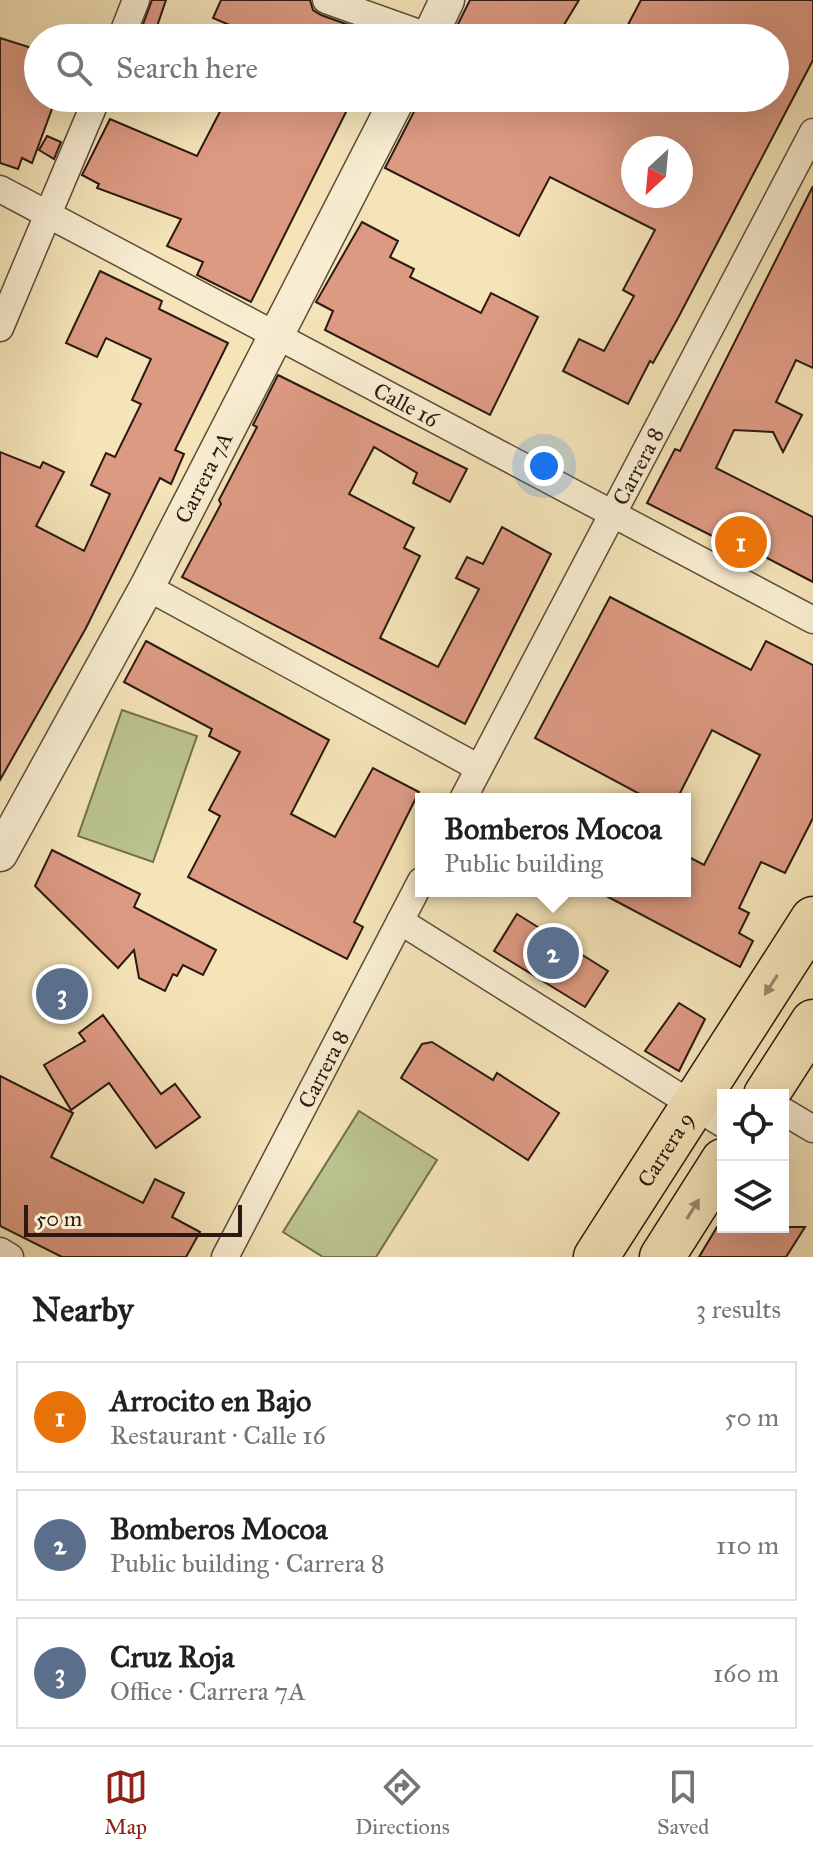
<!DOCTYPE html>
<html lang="en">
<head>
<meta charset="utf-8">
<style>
	body { margin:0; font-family:"IM FELL Great Primer",serif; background:#f6f6f6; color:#202124 }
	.controls { position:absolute; right:24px; bottom:24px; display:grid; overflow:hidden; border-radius:0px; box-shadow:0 8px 32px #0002 }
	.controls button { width:72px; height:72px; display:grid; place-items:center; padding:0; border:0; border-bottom:2px solid #e0e0e0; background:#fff; color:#202124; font:40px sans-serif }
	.compass { position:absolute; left:621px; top:136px; width:72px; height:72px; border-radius:50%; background:#fff; box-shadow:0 8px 32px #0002; rotate:206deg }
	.scale { position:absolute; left:24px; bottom:20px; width:218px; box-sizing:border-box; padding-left:8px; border:4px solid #2c1911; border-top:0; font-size:22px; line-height:28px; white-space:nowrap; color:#2c1911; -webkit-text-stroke:6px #f8edd1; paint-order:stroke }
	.you { position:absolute; left:544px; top:466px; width:28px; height:28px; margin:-20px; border:6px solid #fff; border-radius:50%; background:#1a73e8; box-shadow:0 0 0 12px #1a73e833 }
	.badge { display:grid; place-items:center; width:52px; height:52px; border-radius:50%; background:#8f2418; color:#fff; font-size:26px; font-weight:700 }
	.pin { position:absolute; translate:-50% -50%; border:4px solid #fff; box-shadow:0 2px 8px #0006 }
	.popup { position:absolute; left:415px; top:793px; width:276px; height:104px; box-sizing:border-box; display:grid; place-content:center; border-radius:0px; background:#fff; filter:drop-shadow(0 2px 6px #0005); font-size:26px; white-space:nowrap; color:#757577 }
	.popup b { font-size:30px; color:#202124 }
	.popup::after { content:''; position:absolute; left:50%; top:100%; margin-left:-16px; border:16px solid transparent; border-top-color:#fff }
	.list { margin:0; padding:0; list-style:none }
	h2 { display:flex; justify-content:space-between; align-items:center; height:104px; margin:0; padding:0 32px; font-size:34px }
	h2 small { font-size:26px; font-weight:400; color:#757577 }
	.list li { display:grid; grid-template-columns:52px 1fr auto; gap:24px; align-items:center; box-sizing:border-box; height:112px; margin:0 16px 16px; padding:0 16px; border:2px solid #e0e0e0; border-radius:0px }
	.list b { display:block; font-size:30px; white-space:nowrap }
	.list p { margin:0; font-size:26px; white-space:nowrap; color:#757577 }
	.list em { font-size:26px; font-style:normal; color:#757577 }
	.icon { flex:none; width:44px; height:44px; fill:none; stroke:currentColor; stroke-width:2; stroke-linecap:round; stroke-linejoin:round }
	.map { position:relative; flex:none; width:813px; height:1257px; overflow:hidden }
	.search { position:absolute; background:#fff; box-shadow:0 8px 32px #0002; left:24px; right:24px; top:24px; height:88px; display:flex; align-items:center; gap:20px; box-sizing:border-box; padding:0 28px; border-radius:44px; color:#757577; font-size:30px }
	.sheet { height:488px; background:#fff }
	nav { display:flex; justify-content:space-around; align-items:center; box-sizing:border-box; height:112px; border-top:2px solid #e0e0e0; background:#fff; font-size:22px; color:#757577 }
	nav a { display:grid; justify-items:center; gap:4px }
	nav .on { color:#8f2418 }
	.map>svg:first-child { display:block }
	.green { fill:#bbc48f; stroke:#746e50; stroke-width:2 }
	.building { fill:#dd9a83; stroke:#2c1911; stroke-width:2; fill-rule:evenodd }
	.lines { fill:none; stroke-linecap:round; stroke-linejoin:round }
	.minor-casing { stroke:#5e4c3b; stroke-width:29 }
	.tertiary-casing { stroke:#5e4c3b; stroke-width:37 }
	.trunk-casing { stroke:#2c1911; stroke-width:47 }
	.minor { stroke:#f8edd1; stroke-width:26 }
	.tertiary { stroke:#f8edd1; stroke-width:34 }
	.trunk { stroke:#f4e4b8; stroke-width:44 }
	.oneway { fill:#9a896d }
	.labels { text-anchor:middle; stroke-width:6; stroke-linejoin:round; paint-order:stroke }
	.street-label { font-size:22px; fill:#2c1911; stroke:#f8edd1 }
</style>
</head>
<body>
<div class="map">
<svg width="813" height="1257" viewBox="0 0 813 1257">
	<rect width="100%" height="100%" fill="#f4e4b8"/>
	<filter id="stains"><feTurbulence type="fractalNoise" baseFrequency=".0025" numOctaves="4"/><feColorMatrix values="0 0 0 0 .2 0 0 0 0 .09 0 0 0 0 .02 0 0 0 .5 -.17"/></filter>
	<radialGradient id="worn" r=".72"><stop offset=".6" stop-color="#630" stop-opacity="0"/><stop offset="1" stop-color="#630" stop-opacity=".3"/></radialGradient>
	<g class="green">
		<path d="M122 710 197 736 153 862 78 836Z"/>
		<path d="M359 1111 437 1160 376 1257H323L283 1232Z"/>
	</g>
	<g class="building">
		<path d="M152 0H166L153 38H138Z"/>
		<path d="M221 0H310L313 10 321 15 385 38H260L213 18Z"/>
		<path d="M470 0H579L556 38H451Z"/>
		<path d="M641 0H813V60L678 318 653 363 650 361 628 404 563 371 579 339 604 351 634 296 623 290 655 230 550 177 519 236 385 168 421 98H775V38H621ZM633 148H681V196H633Z"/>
		<path d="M0 38 38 50V98H56L32 163 22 158 18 169 0 163Z"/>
		<path d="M227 98H353L251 302 197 275 203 262 167 246 181 219 97 188 99 184 82 175 110 119 197 156Z"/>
		<path d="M47 136 61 142 54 159 39 150Z"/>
		<path d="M813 186V368L796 360 776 402 802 415 783 452 773 432 734 430 716 468 813 517V582L746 547 744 552 647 503 675 449 680 451Z"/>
		<path d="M362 222 398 241 390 257 414 269 410 277 481 313 491 293 538 317 490 415 325 330 333 311 316 302Z"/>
		<path d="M100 271 162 301 159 309 228 343 175 450 184 454 171 484 160 478 86 628 0 780V452L40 468 43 462 64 472 36 526 84 551 110 494 91 485 106 453 115 457 141 404 132 400 151 359 106 338 97 357 66 343Z"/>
		<path d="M278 375 467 469 450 502 413 483 417 473 374 447 349 494 414 528 404 548 420 556 380 638 438 667 479 589 456 578 467 557 483 564 502 527 551 554 465 724 182 577 221 504 219 500 257 427 253 425Z"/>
		<path d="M610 597 751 670 766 641 813 665V818L785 873 761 862 739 908 749 913 739 933 753 941 740 967 597 891H685V855L704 865 760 755 712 730 677 799H649L535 738Z"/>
		<path d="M146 641 329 740 291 814 335 837 373 768 419 792 354 922 363 927 347 959 188 877 220 816 209 810 240 752 209 736 212 729 124 682Z"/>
		<path d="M52 850 140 894 134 907 216 950 203 975 183 965 177 976 173 974 165 991 139 978 134 950 118 968 35 886Z"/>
		<path d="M517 914 608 971 585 1007 494 951Z"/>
		<path d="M679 1003 705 1019 679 1071 645 1051Z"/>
		<path d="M103 1015 161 1094 175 1084 200 1117 156 1148 109 1083 71 1110 44 1065 85 1041 79 1033Z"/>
		<path d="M432 1042 493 1080 497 1073 559 1113 528 1160 401 1078 422 1044Z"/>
		<path d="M0 1076 73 1113 51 1157 143 1203 155 1179 184 1193 172 1217 200 1232 186 1257H62L0 1226Z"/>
		<path d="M717 1227H805L786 1257H699Z"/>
	</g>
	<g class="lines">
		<g class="minor-casing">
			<g id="minor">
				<path d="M326 0 430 37"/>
				<path d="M121 38 136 0"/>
				<path id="s1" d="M0 189 813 620"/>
				<path d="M0 328 97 98"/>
				<path d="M147 587 479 768"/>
				<path id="s2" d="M463 799 813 132"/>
				<path d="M400 921 723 1124"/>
				<path d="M783 1111 813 1129"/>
				<path d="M0 1251 10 1257"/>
				<path id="s3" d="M225 1257 421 881"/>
			</g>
		</g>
		<g class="tertiary-casing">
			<g id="tertiary">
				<path d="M429 38 447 0"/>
				<path id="s4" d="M0 854 147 587 398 98"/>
			</g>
		</g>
		<g class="trunk-casing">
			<g id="trunk">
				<path d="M766 1095 813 1022"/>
				<path id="s5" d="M596 1257 813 919"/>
				<path d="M662 1257 723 1161"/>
			</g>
		</g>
		<use href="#minor" class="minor"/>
		<use href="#tertiary" class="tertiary"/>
		<use href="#trunk" class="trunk"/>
	</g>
	<defs><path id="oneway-solid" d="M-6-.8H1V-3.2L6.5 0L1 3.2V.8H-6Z" transform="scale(2)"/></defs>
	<g class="oneway">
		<use href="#oneway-solid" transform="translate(771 985) rotate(123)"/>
		<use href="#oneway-solid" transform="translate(693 1209) rotate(-58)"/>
	</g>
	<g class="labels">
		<g class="street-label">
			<text dy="8" stroke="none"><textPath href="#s1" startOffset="460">Calle 16</textPath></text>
			<text dy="8" stroke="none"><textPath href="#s2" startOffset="376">Carrera 8</textPath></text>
			<text dy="8" stroke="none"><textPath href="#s4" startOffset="428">Carrera 7A</textPath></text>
			<text dy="8" stroke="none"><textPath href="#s3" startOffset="212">Carrera 8</textPath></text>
			<text dy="8" stroke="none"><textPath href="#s5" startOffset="128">Carrera 9</textPath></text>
		</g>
	</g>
	<rect width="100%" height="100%" filter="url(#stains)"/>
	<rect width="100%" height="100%" fill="url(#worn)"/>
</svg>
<div class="controls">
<button><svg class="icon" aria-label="locate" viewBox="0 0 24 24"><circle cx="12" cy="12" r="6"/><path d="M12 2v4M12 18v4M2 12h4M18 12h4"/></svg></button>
<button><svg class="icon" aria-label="layers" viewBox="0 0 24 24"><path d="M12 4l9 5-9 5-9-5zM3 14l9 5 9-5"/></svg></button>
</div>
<svg class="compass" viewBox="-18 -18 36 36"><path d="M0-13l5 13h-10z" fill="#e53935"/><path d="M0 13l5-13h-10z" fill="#757577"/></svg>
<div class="scale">50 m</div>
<div class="you"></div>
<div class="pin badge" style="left:741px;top:542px;background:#e8710a">1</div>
<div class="pin badge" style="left:553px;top:953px;background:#5c6f8a">2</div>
<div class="popup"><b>Bomberos Mocoa</b>Public building</div>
<div class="pin badge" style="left:62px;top:994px;background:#5c6f8a">3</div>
<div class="search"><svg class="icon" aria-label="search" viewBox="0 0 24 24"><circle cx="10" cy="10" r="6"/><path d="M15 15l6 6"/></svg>Search here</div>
</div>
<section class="sheet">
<h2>Nearby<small>3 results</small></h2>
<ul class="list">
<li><span class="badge" style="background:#e8710a">1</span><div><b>Arrocito en Bajo</b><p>Restaurant · Calle 16</p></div><em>50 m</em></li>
<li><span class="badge" style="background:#5c6f8a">2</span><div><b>Bomberos Mocoa</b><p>Public building · Carrera 8</p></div><em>110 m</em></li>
<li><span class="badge" style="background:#5c6f8a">3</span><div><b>Cruz Roja</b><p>Office · Carrera 7A</p></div><em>160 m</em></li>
</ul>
</section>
<nav>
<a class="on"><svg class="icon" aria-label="map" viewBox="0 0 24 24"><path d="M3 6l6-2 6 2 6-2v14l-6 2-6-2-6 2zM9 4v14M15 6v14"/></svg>Map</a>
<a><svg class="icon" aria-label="directions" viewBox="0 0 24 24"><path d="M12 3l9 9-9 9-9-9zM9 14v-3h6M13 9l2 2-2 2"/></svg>Directions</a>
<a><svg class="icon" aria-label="saved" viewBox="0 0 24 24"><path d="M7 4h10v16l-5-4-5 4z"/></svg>Saved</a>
</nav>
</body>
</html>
